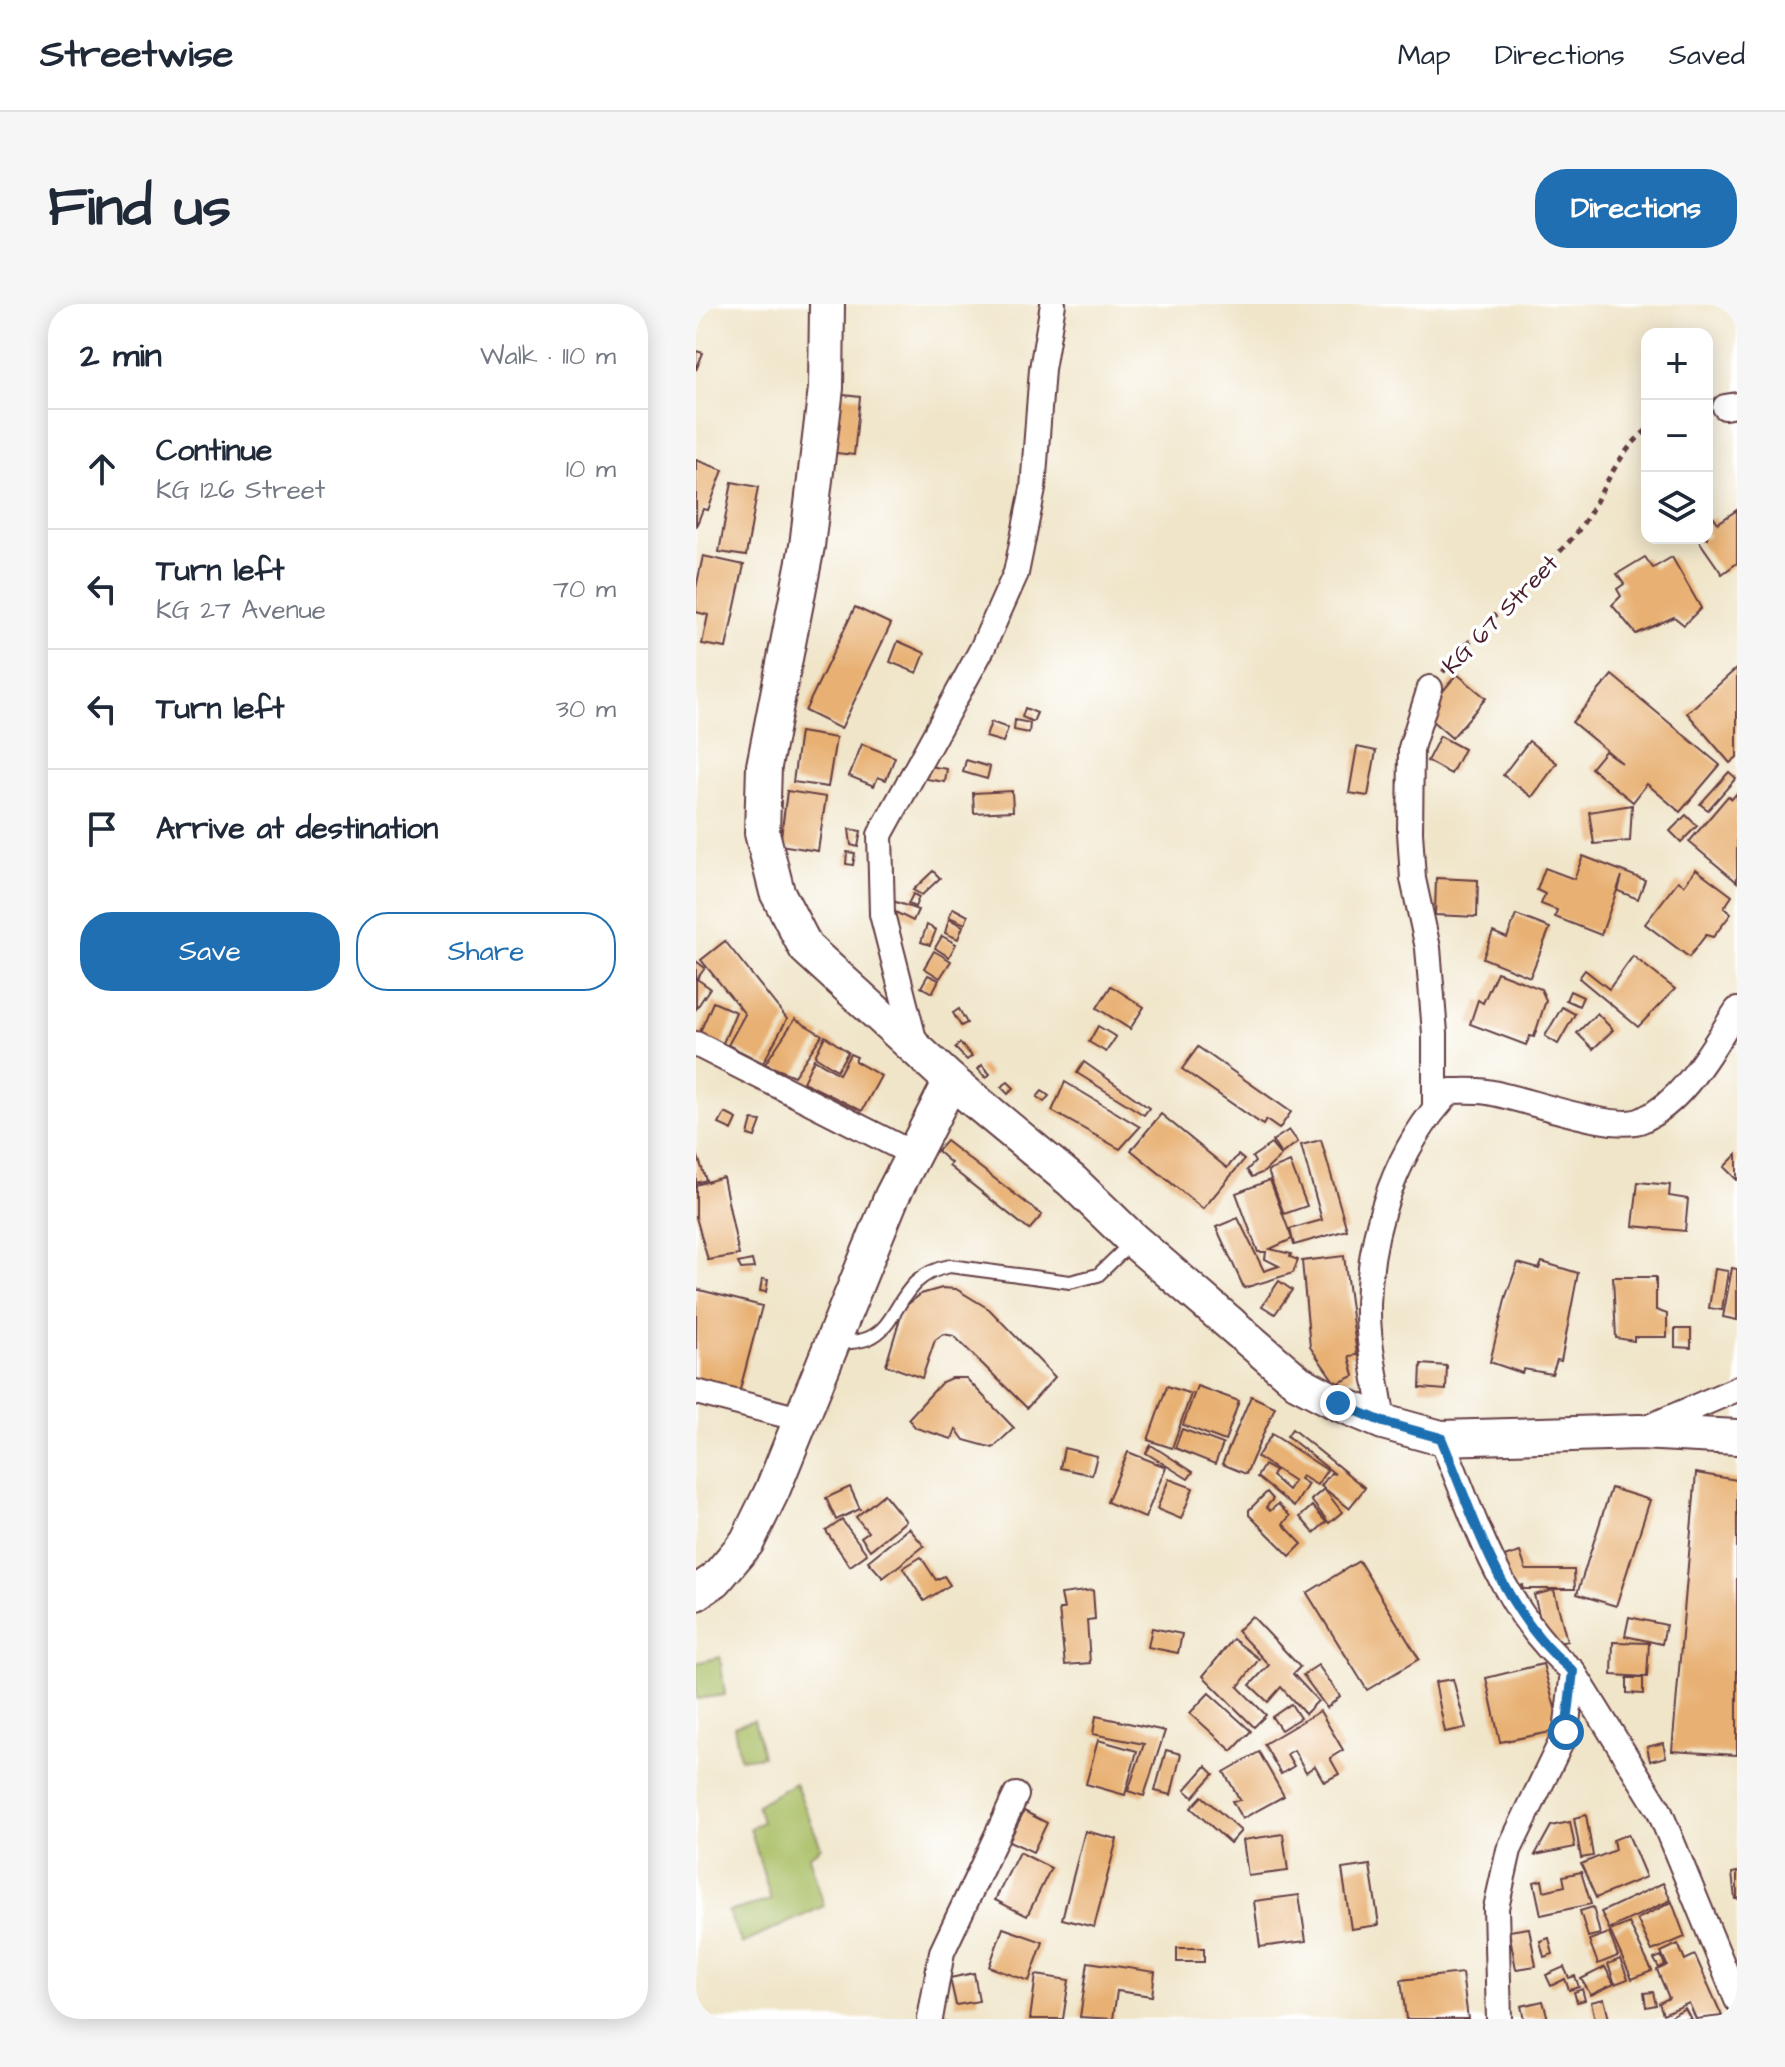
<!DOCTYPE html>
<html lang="en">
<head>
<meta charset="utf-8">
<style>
	body { margin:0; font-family:"Architects Daughter",sans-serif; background:#f6f6f7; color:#1f2937 }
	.controls { position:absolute; right:24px; top:24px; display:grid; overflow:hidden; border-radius:16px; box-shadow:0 4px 20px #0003 }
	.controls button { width:72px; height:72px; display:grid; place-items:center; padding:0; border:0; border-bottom:2px solid #e0e1e3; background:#fff; color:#1f2937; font:40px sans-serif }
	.stop { position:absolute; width:24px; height:24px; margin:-18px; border:6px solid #1f6fb2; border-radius:50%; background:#fff }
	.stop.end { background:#1f6fb2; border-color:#fff; box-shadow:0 2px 8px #0008 }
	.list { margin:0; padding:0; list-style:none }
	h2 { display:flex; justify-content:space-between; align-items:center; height:104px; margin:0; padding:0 32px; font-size:34px }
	h2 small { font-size:26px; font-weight:400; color:#747a83 }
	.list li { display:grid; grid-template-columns:52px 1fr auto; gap:24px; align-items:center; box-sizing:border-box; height:120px; padding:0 32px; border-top:2px solid #e0e1e3 }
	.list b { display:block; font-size:30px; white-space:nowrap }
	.list p { margin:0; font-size:26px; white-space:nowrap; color:#747a83 }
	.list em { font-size:26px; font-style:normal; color:#747a83 }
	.actions { display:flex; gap:16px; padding:24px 32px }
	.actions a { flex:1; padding:18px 0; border:2px solid #1f6fb2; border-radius:32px; text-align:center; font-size:28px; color:#1f6fb2 }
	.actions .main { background:#1f6fb2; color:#fff }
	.icon { flex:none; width:44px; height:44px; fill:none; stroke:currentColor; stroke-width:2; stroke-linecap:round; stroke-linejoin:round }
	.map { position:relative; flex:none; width:1041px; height:1715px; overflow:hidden; border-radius:32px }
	header { display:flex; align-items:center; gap:48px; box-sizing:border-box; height:112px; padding:0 40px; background:#fff; border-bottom:2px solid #e0e1e3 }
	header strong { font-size:38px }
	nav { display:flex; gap:44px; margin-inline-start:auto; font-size:28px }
	.intro { display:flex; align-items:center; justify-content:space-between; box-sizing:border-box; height:192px; padding:0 48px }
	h1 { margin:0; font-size:56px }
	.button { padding:20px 36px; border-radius:32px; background:#1f6fb2; color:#fff; font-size:28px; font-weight:700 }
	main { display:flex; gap:48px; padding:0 48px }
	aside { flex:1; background:#fff; border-radius:32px; box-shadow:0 4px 20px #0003 }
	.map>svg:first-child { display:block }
	.green { fill:#a7bd62; stroke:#786e46; stroke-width:2 }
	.building { fill:#e8b173 }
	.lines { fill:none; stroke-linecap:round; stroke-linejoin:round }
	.service-casing { stroke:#633d43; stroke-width:16 }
	.minor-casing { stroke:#633d43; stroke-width:28 }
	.secondary-casing { stroke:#633d43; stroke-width:38 }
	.path { stroke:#633d43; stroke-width:5; stroke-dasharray:6 6; stroke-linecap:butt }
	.service { stroke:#fff; stroke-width:12 }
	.minor { stroke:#fff; stroke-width:24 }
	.secondary { stroke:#fff; stroke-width:34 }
	.route { stroke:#1f6fb2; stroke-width:10 }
	.labels { text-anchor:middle; stroke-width:7; stroke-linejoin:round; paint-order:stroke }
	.street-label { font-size:24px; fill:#4a1f2b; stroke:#fff }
</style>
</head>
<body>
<header>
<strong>Streetwise</strong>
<nav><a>Map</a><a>Directions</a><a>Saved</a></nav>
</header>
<div class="intro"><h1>Find us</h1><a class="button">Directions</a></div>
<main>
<aside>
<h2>2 min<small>Walk · 110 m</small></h2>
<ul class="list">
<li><svg class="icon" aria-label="ahead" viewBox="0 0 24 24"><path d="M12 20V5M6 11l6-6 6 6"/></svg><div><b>Continue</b><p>KG 126 Street</p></div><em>10 m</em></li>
<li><svg class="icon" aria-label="left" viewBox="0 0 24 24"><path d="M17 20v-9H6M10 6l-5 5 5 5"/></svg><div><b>Turn left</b><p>KG 27 Avenue</p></div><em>70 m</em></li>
<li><svg class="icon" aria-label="left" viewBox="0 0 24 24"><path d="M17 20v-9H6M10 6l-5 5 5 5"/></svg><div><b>Turn left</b></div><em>30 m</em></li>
<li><svg class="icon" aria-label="arrive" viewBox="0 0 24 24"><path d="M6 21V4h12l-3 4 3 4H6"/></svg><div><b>Arrive at destination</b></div></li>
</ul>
<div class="actions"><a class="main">Save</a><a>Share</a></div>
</aside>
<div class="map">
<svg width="1041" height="1715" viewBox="0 0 1041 1715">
	<rect width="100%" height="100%" fill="#fff"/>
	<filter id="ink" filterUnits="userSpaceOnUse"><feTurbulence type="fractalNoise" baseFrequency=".0125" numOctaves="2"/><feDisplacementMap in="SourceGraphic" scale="16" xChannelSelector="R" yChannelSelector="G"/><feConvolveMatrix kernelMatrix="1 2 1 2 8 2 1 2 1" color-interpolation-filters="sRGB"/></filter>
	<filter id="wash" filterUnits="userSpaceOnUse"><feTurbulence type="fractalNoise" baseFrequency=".006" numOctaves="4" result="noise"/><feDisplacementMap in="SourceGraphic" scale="32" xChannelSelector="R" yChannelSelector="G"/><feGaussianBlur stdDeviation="1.8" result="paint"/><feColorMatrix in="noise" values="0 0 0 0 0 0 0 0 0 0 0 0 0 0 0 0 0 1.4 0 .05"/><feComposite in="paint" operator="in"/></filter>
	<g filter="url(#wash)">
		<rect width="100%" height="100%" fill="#f0e5c9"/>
		<g class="green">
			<path d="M24 1353 29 1391 0 1395V1359Z"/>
			<path d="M58 1416 67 1452 44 1455 38 1422Z"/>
			<path d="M99 1479 125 1543 113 1552 128 1602 46 1640 32 1608 75 1596 54 1524 66 1518 61 1501Z"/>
		</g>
		<g id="blocks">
			<g class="building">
				<path d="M0 47 7 49 0 66Z"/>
				<path d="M130 89 164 93 158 151 123 147Z"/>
				<path d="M0 156 27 166 12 206 7 205 0 223Z"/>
				<path d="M36 178 62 183 50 252 23 248Z"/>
				<path d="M1041 206V259L1026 270 1001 234H1011L1012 218 1018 213 1022 219Z"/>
				<path d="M7 252 48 261 30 344 6 340 12 311 0 308V284Z"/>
				<path d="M949 253 957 264 976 253 1005 304 988 321 978 313 940 330 916 301 925 292 921 285 928 280 921 270Z"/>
				<path d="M159 303 195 320 145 425 109 407Z"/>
				<path d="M202 337 229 349 221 369 194 358Z"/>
				<path d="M1041 364V453L1034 459 991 409Z"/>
				<path d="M761 370 790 394 756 434 728 410Z"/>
				<path d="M916 371 1024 461 984 508 951 480 937 498 895 464 909 447 926 459 876 418Z"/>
				<path d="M329 404 341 409 337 418 326 413Z"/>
				<path d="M319 416 334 419 333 429 318 426Z"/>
				<path d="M295 418 312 424 307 438 290 433Z"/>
				<path d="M104 428 140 434 132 483 97 478Z"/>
				<path d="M744 432 768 445 755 470 731 457Z"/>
				<path d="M833 437 861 459 836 493 807 471Z"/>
				<path d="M166 440 199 453 190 476 182 473 178 482 153 472Z"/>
				<path d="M661 443 680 447 672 492 653 489Z"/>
				<path d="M270 456 294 463 291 475 267 468Z"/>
				<path d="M233 462 251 465 249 478 231 475Z"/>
				<path d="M1033 468 1040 474 1012 506 1004 500Z"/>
				<path d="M91 487 130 493 122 547 84 541Z"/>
				<path d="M316 487 317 507 278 509 277 489Z"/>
				<path d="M1041 489V578L993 538 1032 492 1036 495Z"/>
				<path d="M936 501 934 537 898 540 893 508Z"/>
				<path d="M990 511 1001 522 985 538 974 527Z"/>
				<path d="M153 525 165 527 162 543 155 541Z"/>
				<path d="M151 548 159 549 157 561 150 560Z"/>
				<path d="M887 552 949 576 942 595 922 587 926 572 905 631 859 613 861 606 845 600 849 590 841 586 849 564 878 575Z"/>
				<path d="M1000 565 1036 592 1028 604 1035 610 1017 633 1010 631 993 653 949 620 982 577 988 581Z"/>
				<path d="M237 567 244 574 226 591 217 586Z"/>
				<path d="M740 574 782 576 781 613 739 611Z"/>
				<path d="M217 590 223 593 219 603 212 600Z"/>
				<path d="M197 597 222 606 217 617 193 605Z"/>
				<path d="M257 604 272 612 269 620 253 613Z"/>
				<path d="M820 611 854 624 834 673 787 654 797 628 811 634Z"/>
				<path d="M253 615 267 622 262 635 249 629Z"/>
				<path d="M231 621 240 626 234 641 225 638Z"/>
				<path d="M246 632 260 640 253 653 239 644Z"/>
				<path d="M29 637 91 715 67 759 32 741 49 710 5 656Z"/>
				<path d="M238 647 255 657 244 674 228 664Z"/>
				<path d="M937 652 979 685 942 723 883 674 889 666 913 685Z"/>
				<path d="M0 657 9 664 1 675 14 684 0 705Z"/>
				<path d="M801 668 845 685 850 696 838 733 834 732 830 741 774 720 782 696 787 699Z"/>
				<path d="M232 671 243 676 236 689 225 683Z"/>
				<path d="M415 682 448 703 434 725 401 704Z"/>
				<path d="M874 687 887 693 883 702 870 696Z"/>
				<path d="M17 698 40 708 25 744 1 735Z"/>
				<path d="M866 703 879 710 862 740 849 732Z"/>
				<path d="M263 705 271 719 265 722 257 709Z"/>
				<path d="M901 709 917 726 897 745 881 729Z"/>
				<path d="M99 715 126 731 98 772 69 760Z"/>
				<path d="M402 722 420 733 410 748 393 738Z"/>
				<path d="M129 732 152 748 141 766 119 752Z"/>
				<path d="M264 739 276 752 271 756 259 744Z"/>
				<path d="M502 743 595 808 583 825 570 816 567 821 486 765Z"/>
				<path d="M154 750 161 753 159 757 185 772 166 807 107 778 118 755 143 770Z"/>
				<path d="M388 758 453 804 448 811 381 769Z"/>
				<path d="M286 761 294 770 290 774 282 765Z"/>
				<path d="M312 778 318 784 312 790 305 783Z"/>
				<path d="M369 778 444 823 424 845 356 807Z"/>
				<path d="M346 787 353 792 348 798 341 793Z"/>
				<path d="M29 809 41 815 36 826 23 820Z"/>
				<path d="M465 810 531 864 542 851 548 856 507 905 435 846Z"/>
				<path d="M56 816 65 817 59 833 52 831Z"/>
				<path d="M593 826 602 838 585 850 576 837Z"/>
				<path d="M625 836 651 926 598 941 594 925 626 916 605 841Z"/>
				<path d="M250 837 346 911 333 926 253 862 255 859 241 847Z"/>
				<path d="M575 840 585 852 568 868 556 873 551 866 559 858 556 853Z"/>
				<path d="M0 847 10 876 0 879Z"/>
				<path d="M1041 850V876L1028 863Z"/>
				<path d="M594 858 611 902 588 910 572 867Z"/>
				<path d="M27 873 43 951 12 956 0 913V881Z"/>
				<path d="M574 876 596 935 574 945 595 950 594 953 602 956 597 969 548 984 520 923 542 914 568 967 583 962 569 955 570 948H562L540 889Z"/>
				<path d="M942 878 974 881 973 892 992 895 989 927 937 922Z"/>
				<path d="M648 952 661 1051 653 1052 658 1072 640 1080 614 1043 606 957Z"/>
				<path d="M56 956 58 964 45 965 42 959Z"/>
				<path d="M846 958 882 969 865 1057 861 1056 856 1070 828 1065 826 1069 794 1058 810 992 822 959 843 965Z"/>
				<path d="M1036 964 1041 965V1016L1027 1013Z"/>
				<path d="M1019 965 1032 967 1026 1006 1013 1004Z"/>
				<path d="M917 973H960V1006L971 1010V1033H938V1037L920 1034Z"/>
				<path d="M66 975 72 976 70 988 64 987Z"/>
				<path d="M583 977 596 986 579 1010 566 1002Z"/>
				<path d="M246 984 260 985 293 1005 359 1073 331 1104 258 1032 247 1030 239 1036 226 1074 190 1061 207 1004 225 990Z"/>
				<path d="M0 985 66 1002 42 1093 0 1085Z"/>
				<path d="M979 1025H995V1044L979 1043Z"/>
				<path d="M725 1060 751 1062 750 1086 724 1084Z"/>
				<path d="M255 1074H270L318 1124 297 1144 268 1136 260 1125 256 1135 220 1124 212 1115 246 1078Z"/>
				<path d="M471 1082 495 1090 476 1144 452 1136Z"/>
				<path d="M501 1082 543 1097 529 1137 487 1121Z"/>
				<path d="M555 1092 579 1103 550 1170 526 1160Z"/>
				<path d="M486 1125 527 1140 519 1160 479 1144Z"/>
				<path d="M596 1125 669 1184 653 1204 625 1182 635 1169 639 1170 591 1132Z"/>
				<path d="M576 1130 631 1166 621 1181 606 1172 604 1175 612 1180 598 1203 561 1173 568 1161 579 1167 576 1172 592 1186 598 1177 561 1153Z"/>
				<path d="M455 1141 497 1168 492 1175 450 1149Z"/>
				<path d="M368 1144 401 1152 396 1171 364 1164Z"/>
				<path d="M432 1148 470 1163 449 1214 411 1198Z"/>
				<path d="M1000 1169 1041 1176V1451L976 1447Z"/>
				<path d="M473 1175 497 1184 485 1215 461 1205Z"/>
				<path d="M154 1183 164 1205 140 1216 130 1194Z"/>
				<path d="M915 1184 954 1196 920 1302 881 1290Z"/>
				<path d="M628 1185 646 1208 633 1219 615 1196Z"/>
				<path d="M571 1188 577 1195 570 1203 574 1207 582 1200 594 1212 587 1220 606 1240 594 1252 553 1211V1206Z"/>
				<path d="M188 1190 210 1217 174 1246 165 1233 172 1228 160 1213Z"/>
				<path d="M616 1202 630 1218 618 1229 604 1213Z"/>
				<path d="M146 1216 171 1250 154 1262 130 1227Z"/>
				<path d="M213 1224 228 1242 187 1274 172 1257Z"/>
				<path d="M824 1248 830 1266H878L879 1285H826L827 1281 815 1284 805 1254Z"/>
				<path d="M225 1253 240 1276 248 1272 254 1281 228 1297 207 1264Z"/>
				<path d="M663 1257 723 1355 671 1386 611 1289Z"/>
				<path d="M397 1286 399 1315 391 1316 394 1359 369 1361 363 1305H368L365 1290Z"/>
				<path d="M858 1286 871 1337 851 1342 838 1291Z"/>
				<path d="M556 1312 604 1363 597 1370 622 1397 609 1410 585 1383 572 1398 554 1381 573 1361 541 1327Z"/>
				<path d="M933 1313 970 1321 966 1340 929 1332Z"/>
				<path d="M456 1324 486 1330 482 1349 452 1343Z"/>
				<path d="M537 1335 563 1355 542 1383 570 1411 558 1423 507 1372Z"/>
				<path d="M917 1338 953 1339 951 1373 916 1371Z"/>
				<path d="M847 1360 865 1426 804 1438 790 1374Z"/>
				<path d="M622 1361 644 1392 631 1404 607 1371Z"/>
				<path d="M931 1374H947V1390L931 1389Z"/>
				<path d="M757 1375 770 1424 749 1428 739 1378Z"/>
				<path d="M513 1389 555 1427 536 1447 494 1409Z"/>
				<path d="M595 1400 604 1414 585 1426 576 1413Z"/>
				<path d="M624 1407 647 1446 634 1454 643 1470 628 1478 619 1462 610 1468 598 1446 591 1450 598 1462 585 1470 568 1440Z"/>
				<path d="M400 1412 469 1427 448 1492 432 1487 448 1440 397 1430Z"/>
				<path d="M402 1436 441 1447 429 1491 390 1480Z"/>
				<path d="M967 1439 970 1453 954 1457 951 1443Z"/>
				<path d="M470 1446 485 1450 475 1491 459 1487Z"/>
				<path d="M563 1448 588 1492 546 1515 536 1497 544 1496 528 1468Z"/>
				<path d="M510 1462 518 1470 497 1493 489 1486Z"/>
				<path d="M506 1492 545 1527 534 1539 495 1504Z"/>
				<path d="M328 1507 351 1519 337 1548 313 1537Z"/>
				<path d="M890 1511 897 1552 885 1554 878 1514Z"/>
				<path d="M874 1518 879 1543 839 1551 855 1522Z"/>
				<path d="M389 1527 421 1535 398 1623 366 1615Z"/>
				<path d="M587 1530 592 1567 552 1572 547 1536Z"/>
				<path d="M932 1530 950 1573 900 1594 885 1560 919 1546 917 1536Z"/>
				<path d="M323 1548 355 1564 331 1612 299 1596Z"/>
				<path d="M674 1561 683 1621 655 1625 646 1565Z"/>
				<path d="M885 1568 895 1600 845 1611 838 1578 846 1576 848 1587 869 1582 867 1572Z"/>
				<path d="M1041 1568V1595H1039L1036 1569Z"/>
				<path d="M967 1579 975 1596 913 1625 905 1608Z"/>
				<path d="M603 1591 610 1637 564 1643 558 1597Z"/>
				<path d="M976 1598 989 1633 956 1647 941 1615Z"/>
				<path d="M897 1603 904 1630 892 1633 884 1607Z"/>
				<path d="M933 1619 956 1667 936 1675 914 1627Z"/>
				<path d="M307 1624 347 1638 333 1677 293 1663Z"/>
				<path d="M833 1624 840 1662 820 1665 813 1627Z"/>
				<path d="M913 1629 922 1652 902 1660 893 1636Z"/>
				<path d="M853 1634 857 1650 848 1653 844 1637Z"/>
				<path d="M982 1640 989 1656 999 1651 1026 1712 1000 1715 993 1699 967 1710 963 1699 973 1694 961 1666 971 1661 965 1648Z"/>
				<rect x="481" y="1644" width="27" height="14"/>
				<path d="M965 1652 969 1661 963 1664 958 1655Z"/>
				<path d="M924 1655 932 1675 919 1680 912 1660Z"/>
				<path d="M392 1658 459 1668 456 1692 421 1687 417 1715 384 1713Z"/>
				<path d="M868 1663 873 1674 879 1672 883 1683 873 1686 869 1675 855 1682 850 1671Z"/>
				<path d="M909 1663 918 1680 895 1691 885 1675Z"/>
				<path d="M278 1669 283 1697 260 1701 254 1674Z"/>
				<path d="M766 1669 772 1715H710L705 1676Z"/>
				<path d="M340 1671 373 1676 367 1715H334Z"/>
				<path d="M886 1685 889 1696 881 1698 878 1688Z"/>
				<path d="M957 1688 960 1701 950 1703 948 1689Z"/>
				<path d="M908 1695 913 1715H899L895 1698Z"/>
				<path d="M847 1697 852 1715H828L825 1702Z"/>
				<path d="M989 1704 995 1715H969Z"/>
			</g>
		</g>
	</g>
	<g filter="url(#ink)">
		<use href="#blocks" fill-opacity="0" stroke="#633d43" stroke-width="2"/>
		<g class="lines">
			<g class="service-casing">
				<path id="service" d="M142 1040C152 1038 164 1038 173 1034 206 1020 200 972 254 962L374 978 402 971 436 938"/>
			</g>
			<g class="minor-casing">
				<g id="minor">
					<path d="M1029 103 1041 101"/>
					<path d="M734 384 715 444 714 528 717 575 732 644 739 729V803"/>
					<path d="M0 740 217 850"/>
					<path d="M220 743 186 610 184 531 286 345 320 269 337 185 346 65 357 0"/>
					<path d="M0 1088 104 1115"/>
					<path d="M687 1118C682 1080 671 1039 672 1001 674 924 700 843 755 787 767 787 779 786 791 788 825 793 918 829 946 816 990 796 1016 743 1041 706"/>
					<path d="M948 1125 1041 1085"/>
					<path d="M745 1134C779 1215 807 1311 877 1367L963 1506 1041 1696"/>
					<path d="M234 1715 246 1648 320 1491"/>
					<path d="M803 1715 800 1604 813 1546 870 1428 877 1367"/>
				</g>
			</g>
			<g class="secondary-casing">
				<g id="secondary">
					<path d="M131 0 130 84 111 242 68 462 66 529 81 588 110 644 255 777 376 877 437 936 602 1078 642 1099 687 1118 745 1134 943 1128 1041 1133"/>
					<path d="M0 1289 19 1276 51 1238 76 1187 196 892 255 777"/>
				</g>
			</g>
			<path class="path" d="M747 368C785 321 830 283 871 240 904 205 912 157 951 126"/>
			<use href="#service" class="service"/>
			<use href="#minor" class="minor"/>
			<use href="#secondary" class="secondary"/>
		</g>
	</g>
	<g class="lines" filter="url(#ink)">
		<path class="route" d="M642 1099 687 1118 745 1134C779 1215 806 1311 877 1367L870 1428"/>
	</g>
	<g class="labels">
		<g class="street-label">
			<text transform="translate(804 310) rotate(-46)" y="8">KG 67 Street</text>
		</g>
	</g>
</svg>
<div class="controls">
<button>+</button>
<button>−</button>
<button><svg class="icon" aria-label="layers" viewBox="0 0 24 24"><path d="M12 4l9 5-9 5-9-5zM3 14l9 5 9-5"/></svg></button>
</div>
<div class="stop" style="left:870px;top:1428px"></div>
<div class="stop end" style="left:642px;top:1099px"></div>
</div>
</main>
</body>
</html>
